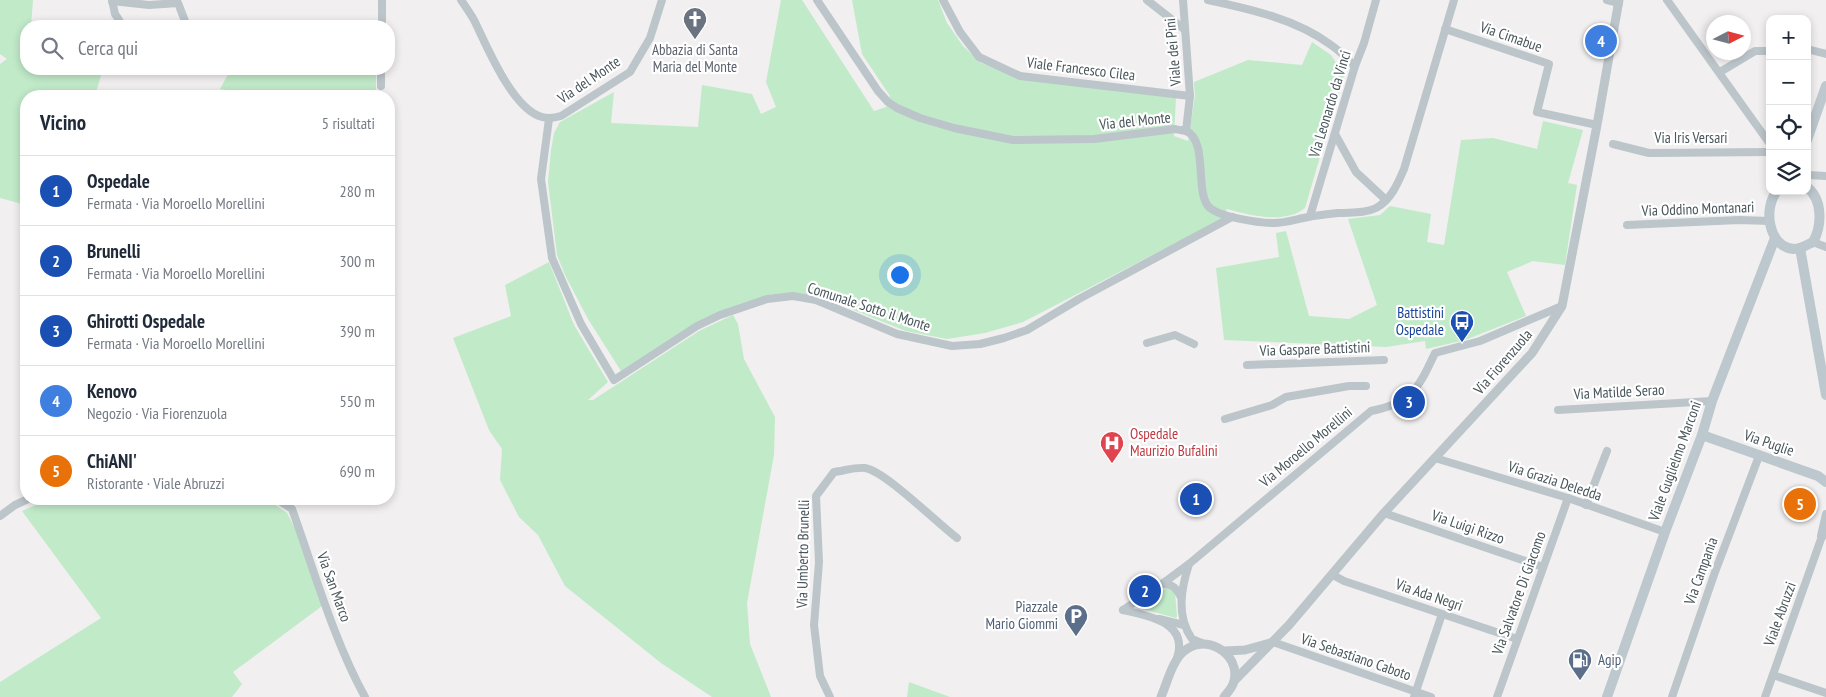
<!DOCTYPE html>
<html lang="it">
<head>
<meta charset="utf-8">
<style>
	body { margin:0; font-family:"PT Sans Narrow",sans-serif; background:#f2f2f3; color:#1f2937 }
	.controls { position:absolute; right:15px; top:15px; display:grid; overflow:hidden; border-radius:10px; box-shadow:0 2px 8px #0003 }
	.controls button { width:45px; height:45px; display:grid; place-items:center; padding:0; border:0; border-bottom:1px solid #e0e1e3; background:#fff; color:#1f2937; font:25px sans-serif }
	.compass { position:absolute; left:1706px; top:15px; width:45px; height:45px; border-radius:50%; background:#fff; box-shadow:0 2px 8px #0003; rotate:84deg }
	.you { position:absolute; left:899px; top:274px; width:18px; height:18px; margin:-12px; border:4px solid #fff; border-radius:50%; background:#1a73e8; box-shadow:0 0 0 8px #1a73e833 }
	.badge { display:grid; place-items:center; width:32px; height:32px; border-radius:50%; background:#2b92ce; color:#fff; font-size:16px; font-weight:700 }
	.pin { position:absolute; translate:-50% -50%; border:2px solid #fff; box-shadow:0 1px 5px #0006 }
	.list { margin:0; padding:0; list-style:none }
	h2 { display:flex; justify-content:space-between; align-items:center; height:65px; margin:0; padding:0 20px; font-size:21px }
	h2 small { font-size:16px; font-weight:400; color:#747a83 }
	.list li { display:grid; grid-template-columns:32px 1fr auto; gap:15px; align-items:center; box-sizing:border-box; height:70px; padding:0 20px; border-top:1px solid #e0e1e3 }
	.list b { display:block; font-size:19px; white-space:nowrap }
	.list p { margin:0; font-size:16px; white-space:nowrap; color:#747a83 }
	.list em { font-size:16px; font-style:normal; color:#747a83 }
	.icon { flex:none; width:28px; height:28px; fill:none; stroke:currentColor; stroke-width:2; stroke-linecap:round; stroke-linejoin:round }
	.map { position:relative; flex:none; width:1826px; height:697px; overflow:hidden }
	.search { position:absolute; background:#fff; box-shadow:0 2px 8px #0003; left:20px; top:20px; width:375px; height:55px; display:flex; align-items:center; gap:12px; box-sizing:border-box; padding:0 18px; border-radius:20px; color:#747a83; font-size:19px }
	.panel { position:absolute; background:#fff; box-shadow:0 2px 8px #0003; left:20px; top:90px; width:375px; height:415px; border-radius:20px }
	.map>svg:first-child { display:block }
	.green { fill:#c1eac9 }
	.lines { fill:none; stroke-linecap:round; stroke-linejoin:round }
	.minor { stroke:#bbc5ca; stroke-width:8 }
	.tertiary { stroke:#bbc5ca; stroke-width:9 }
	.secondary { stroke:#bcc8ce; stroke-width:10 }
	.labels { text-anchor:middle; stroke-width:4.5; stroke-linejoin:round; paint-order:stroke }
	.street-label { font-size:15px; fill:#48555a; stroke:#fff }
	.worship-label { font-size:15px; fill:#5b616d; stroke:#fff }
	.transit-label { font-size:15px; fill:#164399; stroke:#fff; text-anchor:end }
	.health-label { font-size:15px; fill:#be3a42; stroke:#fff; text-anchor:start }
	.service-label { font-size:15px; fill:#4e5e75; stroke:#fff; text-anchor:end }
</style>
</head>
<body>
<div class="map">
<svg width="1826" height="697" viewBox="0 0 1826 697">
	<rect width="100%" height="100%" fill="#f1efef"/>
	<g class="green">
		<path d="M0 0H33L31 26H26V69H89L101 75 95 96H26V205L0 198V64L7 59 0 54Z"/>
		<path d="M781 0H802L874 111 886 107 890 96 862 54 852 0H938L947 23 963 46 981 63 1020 79 1176 98 1174 136 1188 141 1195 96 1194 82 1248 60 1302 65 1312 42 1331 55 1344 75 1305 208C1301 211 1296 214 1291 215 1272 221 1245 214 1227 209L1222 219 1023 322 985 333 947 339 906 331 826 299 799 293 773 294 740 304 705 320 621 371 588 319 565 275 557 255 548 182 551 150 554 133 560 122 614 92 611 123 698 127 702 85 752 94 761 114 776 107 766 82Z"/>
		<path d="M231 69H376V96H264L220 89Z"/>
		<path d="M1543 121 1583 130 1568 183 1577 185 1565 265 1533 261 1507 272 1526 316 1465 340 1426 349 1425 341 1386 347 1224 340 1216 268 1279 257 1276 233 1286 231 1309 316 1349 319 1377 305 1348 219 1380 215 1390 206 1431 214 1427 242 1444 245 1461 140 1493 138 1537 149Z"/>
		<path d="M549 262 574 325 608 382 588 400H593L699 331 733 315 738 324 744 359 775 417 774 455 747 603 750 644 771 697H712L661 663 565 586 538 535 519 517 500 480 502 449 489 430 453 338 511 316 505 285Z"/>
		<path d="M50 499H217L274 504 287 513 296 530 322 606 233 672 242 684 232 697H0V682L101 618 22 511Z"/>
		<path d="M1169 587 1175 593 1177 616 1176 618 1139 608 1157 593Z"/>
		<path d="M909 682 950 697H907Z"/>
	</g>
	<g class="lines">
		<g class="minor">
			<path d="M112 0 115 14 123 26"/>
			<path d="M461 0C465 6 470 13 474 20 487 46 512 109 542 117 549 119 554 118 561 116L630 72 650 38 662 0"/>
			<path d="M817 0 878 91 888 102 897 108 920 118 954 128 1013 140 1094 139 1175 129C1178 130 1183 130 1186 131 1208 140 1195 190 1208 206 1217 217 1259 223 1274 223 1285 223 1297 219 1308 217 1317 215 1328 214 1338 213 1351 212 1364 214 1376 208 1391 200 1398 183 1404 169L1454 0"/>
			<path d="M943 0 960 32 979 57 1020 76 1190 96"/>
			<path d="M1147 0 1184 29"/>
			<path d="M1183 0 1190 96 1186 131"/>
			<path d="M1208 0C1250 9 1296 19 1331 45 1340 51 1347 59 1355 66"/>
			<path d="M1607 0 1619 3"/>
			<path d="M1667 0 1770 144"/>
			<path d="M112 1 149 5 178 3 185 21 183 26"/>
			<path d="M382 26V0"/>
			<path d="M1445 29 1549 64 1537 112 1597 125"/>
			<path d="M1807 49 1826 54"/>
			<path d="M1720 72 1755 51H1770"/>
			<path d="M381 86V69"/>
			<path d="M549 119 541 179 552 258 581 324 614 380 697 326 720 315 767 299 793 296 816 300 897 334 952 346 980 344 1004 338 1027 330 1079 299 1232 217"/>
			<path d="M1335 134 1356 172 1386 200"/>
			<path d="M1613 144 1649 153 1770 152"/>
			<path d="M1807 175 1826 176"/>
			<path d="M1310 216 1355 66 1364 43 1376 0"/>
			<path d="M1627 225 1739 220 1770 221"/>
			<path d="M1813 242 1826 247"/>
			<path d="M1147 343 1175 335 1194 344"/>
			<path d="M1247 365 1384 360"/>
			<path d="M1558 410 1712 401"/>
			<path d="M1225 419 1272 405 1286 397 1349 386H1366"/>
			<path d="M1435 458 1568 498 1665 532"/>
			<path d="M268 499 278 500 292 509C314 570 334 641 365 697"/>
			<path d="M1586 505 1607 451"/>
			<path d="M1384 513 1543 567"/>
			<path d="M0 516 15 505 28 499"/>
			<path d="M1821 536 1826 514"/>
			<path d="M1189 564C1181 589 1176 616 1192 639L1204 644"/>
			<path d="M1333 575 1344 581 1517 639"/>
			<path d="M1162 584C1173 584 1176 588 1181 597"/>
			<path d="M1123 610 1162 584 1189 564 1371 411C1412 403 1418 389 1435 353L1480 341 1562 306"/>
			<path d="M1123 610C1148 616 1189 622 1177 658"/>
			<path d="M1159 619 1184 625"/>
			<path d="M1273 642 1431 697"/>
			<path d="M1773 675 1826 693"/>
			<path d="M830 697 820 676 814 625 819 562 816 496 834 472C843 471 855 467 865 468 885 471 937 523 957 538"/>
			<path d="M1414 697 1442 614"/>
			<path d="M1497 697 1568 498"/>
			<path d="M1672 697 1715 572 1759 456"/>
			<path d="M1765 697 1821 539 1826 531"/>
		</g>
		<g class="tertiary">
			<path d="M1225 651 1245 650 1270 643"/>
			<path d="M1234 681 1289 625 1384 513 1532 353 1562 306 1597 125 1619 0"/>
			<path d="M1161 697C1167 683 1172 662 1183 652 1204 632 1241 653 1234 681 1233 687 1228 692 1224 697"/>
		</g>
		<g class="secondary">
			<path d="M1807 140 1826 86"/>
			<path d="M1777 191C1763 208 1768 247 1794 249 1801 249 1807 245 1813 242 1822 226 1823 200 1807 187"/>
			<path d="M1800 248 1826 395"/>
			<path d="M1702 435 1818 476 1826 482"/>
			<path d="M1607 697 1665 532 1702 435 1712 401 1775 238"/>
		</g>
	</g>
	<defs>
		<g id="church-pin" transform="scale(1.25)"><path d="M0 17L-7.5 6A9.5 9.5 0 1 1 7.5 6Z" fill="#6b7280" stroke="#fff"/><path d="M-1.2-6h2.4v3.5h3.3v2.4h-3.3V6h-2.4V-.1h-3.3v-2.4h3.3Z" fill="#fff"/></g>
		<g id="bus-pin" transform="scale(1.25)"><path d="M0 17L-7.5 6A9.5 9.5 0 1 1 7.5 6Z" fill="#1a4fb4" stroke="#fff"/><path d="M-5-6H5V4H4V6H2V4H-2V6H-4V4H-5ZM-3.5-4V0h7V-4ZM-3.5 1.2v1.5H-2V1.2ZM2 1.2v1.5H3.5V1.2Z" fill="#fff"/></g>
		<g id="hospital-pin" transform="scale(1.25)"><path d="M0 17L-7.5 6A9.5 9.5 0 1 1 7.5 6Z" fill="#e0444e" stroke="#fff"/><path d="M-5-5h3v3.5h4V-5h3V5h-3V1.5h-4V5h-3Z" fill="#fff"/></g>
		<g id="parking-pin" transform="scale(1.25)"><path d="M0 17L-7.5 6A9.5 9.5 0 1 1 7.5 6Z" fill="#5c6f8a" stroke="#fff"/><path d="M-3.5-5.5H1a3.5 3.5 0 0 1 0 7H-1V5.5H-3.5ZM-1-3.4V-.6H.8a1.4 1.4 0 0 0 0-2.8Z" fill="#fff"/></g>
		<g id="fuel-pin" transform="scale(1.25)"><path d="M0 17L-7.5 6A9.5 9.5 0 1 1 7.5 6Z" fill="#5c6f8a" stroke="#fff"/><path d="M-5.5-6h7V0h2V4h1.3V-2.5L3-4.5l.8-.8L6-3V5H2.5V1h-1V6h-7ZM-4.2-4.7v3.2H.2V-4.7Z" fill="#fff"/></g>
	</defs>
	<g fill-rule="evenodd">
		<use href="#church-pin" x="695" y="19"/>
		<use href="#bus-pin" x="1462" y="322"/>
		<use href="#hospital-pin" x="1112" y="443"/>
		<use href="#parking-pin" x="1076" y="616"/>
		<use href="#fuel-pin" x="1580" y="660"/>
	</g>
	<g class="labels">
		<g class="street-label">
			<text transform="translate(1511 37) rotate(19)" y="5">Via Cimabue</text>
			<text transform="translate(1173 52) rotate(-95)" y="5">Viale dei Pini</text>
			<text transform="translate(1081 69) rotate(7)" y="5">Viale Francesco Cilea</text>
			<text transform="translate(589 80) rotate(-34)" y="5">Via del Monte</text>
			<text transform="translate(1330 104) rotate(-73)" y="5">Via Leonardo da Vinci</text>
			<text transform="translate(1135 121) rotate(-6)" y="5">Via del Monte</text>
			<text x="1691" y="143">Via Iris Versari</text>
			<text transform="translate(1698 209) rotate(-2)" y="5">Via Oddino Montanari</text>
			<text transform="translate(869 307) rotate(18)" y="5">Comunale Sotto il Monte</text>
			<text transform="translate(1315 349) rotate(-2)" y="5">Via Gaspare Battistini</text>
			<text transform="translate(1503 362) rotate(-49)" y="5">Via Fiorenzuola</text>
			<text transform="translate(1619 392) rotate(-3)" y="5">Via Matilde Serao</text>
			<text transform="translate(1769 443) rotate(19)" y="5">Via Puglie</text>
			<text transform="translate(1306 447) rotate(-40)" y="5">Via Moroello Morellini</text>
			<text transform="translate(1675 461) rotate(-70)" y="5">Viale Guglielmo Marconi</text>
			<text transform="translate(1555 481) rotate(18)" y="5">Via Grazia Deledda</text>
			<text transform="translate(1468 527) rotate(19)" y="5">Via Luigi Rizzo</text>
			<text transform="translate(803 554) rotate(-89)" y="5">Via Umberto Brunelli</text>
			<text transform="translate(1701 571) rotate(-70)" y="5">Via Campania</text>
			<text transform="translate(334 587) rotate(70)" y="5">Via San Marco</text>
			<text transform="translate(1519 593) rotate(-70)" y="5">Via Salvatore Di Giacomo</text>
			<text transform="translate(1429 595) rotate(19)" y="5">Via Ada Negri</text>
			<text transform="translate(1780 614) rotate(-70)" y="5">Viale Abruzzi</text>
			<text transform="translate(1356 657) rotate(19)" y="5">Via Sebastiano Caboto</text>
		</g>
		<g class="worship-label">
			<text x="695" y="55">Abbazia di Santa<tspan x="695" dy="17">Maria del Monte</tspan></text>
		</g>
		<g class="transit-label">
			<text x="1444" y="318">Battistini<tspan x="1444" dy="17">Ospedale</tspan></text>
		</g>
		<g class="health-label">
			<text x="1130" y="439">Ospedale<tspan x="1130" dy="17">Maurizio Bufalini</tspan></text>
		</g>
		<g class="service-label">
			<text x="1058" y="612">Piazzale<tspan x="1058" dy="17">Mario Giommi</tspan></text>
			<text x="1598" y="665" text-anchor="start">Agip</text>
		</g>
	</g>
</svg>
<div class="controls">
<button>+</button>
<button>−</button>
<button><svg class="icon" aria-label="locate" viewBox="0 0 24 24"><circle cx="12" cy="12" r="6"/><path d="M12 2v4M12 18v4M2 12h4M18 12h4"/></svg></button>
<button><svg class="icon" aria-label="layers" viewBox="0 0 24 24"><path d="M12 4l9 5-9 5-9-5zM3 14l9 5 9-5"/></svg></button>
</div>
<svg class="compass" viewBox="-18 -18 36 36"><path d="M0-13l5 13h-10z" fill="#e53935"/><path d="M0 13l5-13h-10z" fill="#747a83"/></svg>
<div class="you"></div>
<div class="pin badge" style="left:1196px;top:499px;background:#1a4fb4">1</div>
<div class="pin badge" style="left:1145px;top:591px;background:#1a4fb4">2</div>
<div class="pin badge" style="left:1409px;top:402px;background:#1a4fb4">3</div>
<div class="pin badge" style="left:1601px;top:41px;background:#3f7fe0">4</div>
<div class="pin badge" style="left:1800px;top:504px;background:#e8710a">5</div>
<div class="search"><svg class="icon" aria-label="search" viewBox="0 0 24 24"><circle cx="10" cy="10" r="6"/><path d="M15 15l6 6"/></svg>Cerca qui</div>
<section class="panel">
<h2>Vicino<small>5 risultati</small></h2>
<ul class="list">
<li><span class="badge" style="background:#1a4fb4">1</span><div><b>Ospedale</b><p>Fermata · Via Moroello Morellini</p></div><em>280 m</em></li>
<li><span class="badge" style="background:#1a4fb4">2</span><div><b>Brunelli</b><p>Fermata · Via Moroello Morellini</p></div><em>300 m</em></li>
<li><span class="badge" style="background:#1a4fb4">3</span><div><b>Ghirotti Ospedale</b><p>Fermata · Via Moroello Morellini</p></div><em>390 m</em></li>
<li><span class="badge" style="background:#3f7fe0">4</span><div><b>Kenovo</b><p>Negozio · Via Fiorenzuola</p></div><em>550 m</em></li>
<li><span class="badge" style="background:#e8710a">5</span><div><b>ChiANI'</b><p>Ristorante · Viale Abruzzi</p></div><em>690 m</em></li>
</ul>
</section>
</div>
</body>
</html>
